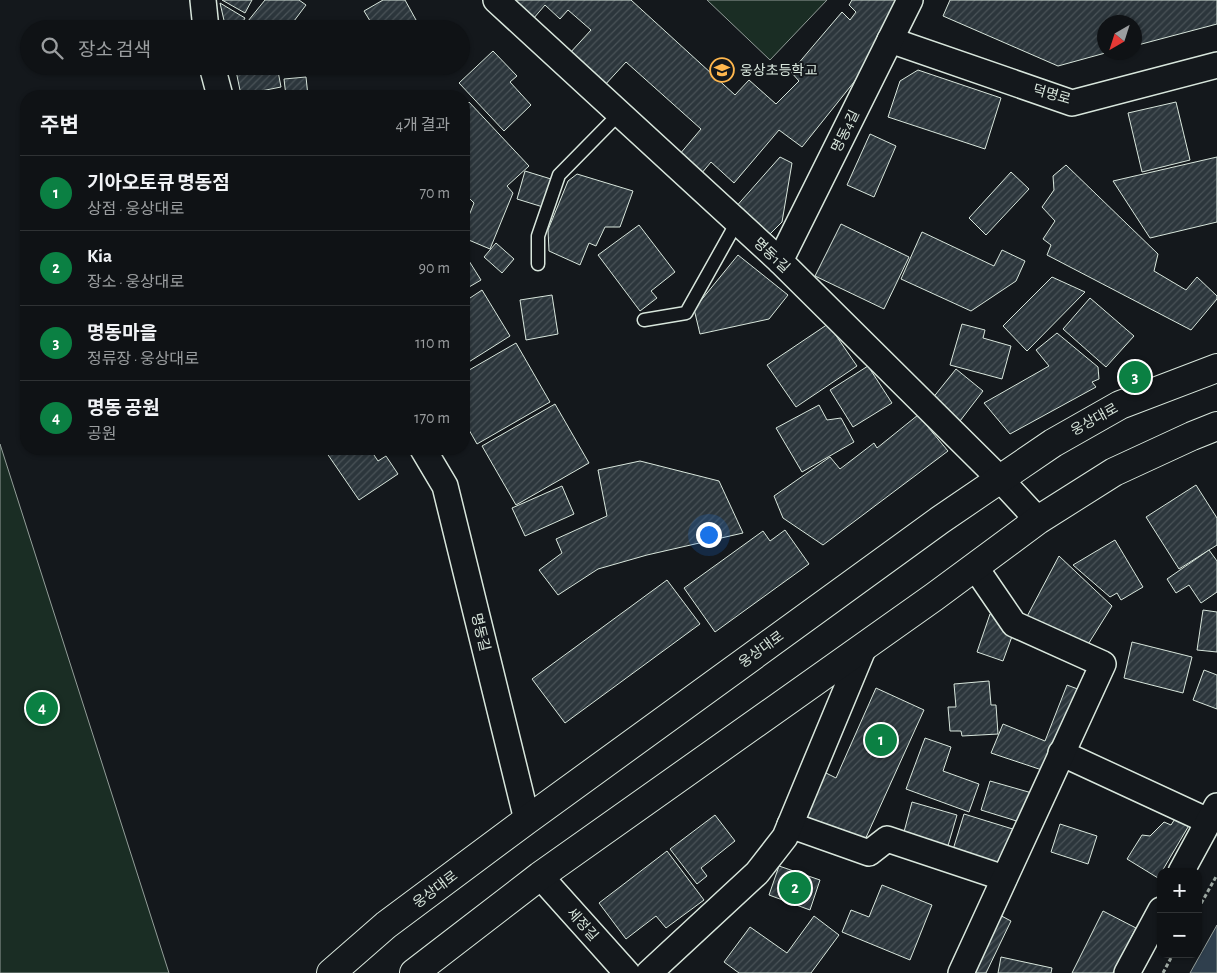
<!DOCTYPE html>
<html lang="ko">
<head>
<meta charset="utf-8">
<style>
	body { margin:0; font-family:"Alegreya Sans","Noto Sans KR",sans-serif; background:#1d2022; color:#f1f3f6 }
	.controls { position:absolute; right:15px; bottom:15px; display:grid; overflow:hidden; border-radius:10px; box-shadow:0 1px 4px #0004 }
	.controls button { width:45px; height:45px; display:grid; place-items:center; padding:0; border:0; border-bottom:1px solid #2f3234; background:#0f1215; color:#f1f3f6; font:25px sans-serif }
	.compass { position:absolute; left:1097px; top:15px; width:45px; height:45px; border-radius:50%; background:#0f1215; box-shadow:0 1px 4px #0004; rotate:219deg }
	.you { position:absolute; left:708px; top:534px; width:18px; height:18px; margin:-12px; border:4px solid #fff; border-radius:50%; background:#1a73e8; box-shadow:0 0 0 8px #1a73e833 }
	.badge { display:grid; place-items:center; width:32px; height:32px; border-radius:50%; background:#0b8043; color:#fff; font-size:16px; font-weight:700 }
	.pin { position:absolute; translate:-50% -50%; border:2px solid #fff; box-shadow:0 1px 5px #0006 }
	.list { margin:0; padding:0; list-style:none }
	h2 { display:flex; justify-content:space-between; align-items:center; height:65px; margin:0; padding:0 20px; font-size:21px }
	h2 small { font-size:16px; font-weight:400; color:#9b9ea0 }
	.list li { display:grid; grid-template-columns:32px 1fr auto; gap:15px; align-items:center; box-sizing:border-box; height:75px; padding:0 20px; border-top:1px solid #2f3234 }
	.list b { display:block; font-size:19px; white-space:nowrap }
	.list p { margin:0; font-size:16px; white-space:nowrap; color:#9b9ea0 }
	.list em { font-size:16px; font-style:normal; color:#9b9ea0 }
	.icon { flex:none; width:28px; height:28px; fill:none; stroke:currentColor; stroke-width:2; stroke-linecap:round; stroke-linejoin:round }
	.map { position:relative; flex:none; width:1217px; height:973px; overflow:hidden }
	.search { position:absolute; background:#0f1215; box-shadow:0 1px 4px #0004; left:20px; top:20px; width:450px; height:55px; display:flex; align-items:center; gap:12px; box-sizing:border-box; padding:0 18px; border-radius:28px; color:#9b9ea0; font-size:19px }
	.panel { position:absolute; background:#0f1215; box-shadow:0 1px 4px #0004; left:20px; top:90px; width:450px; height:365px; border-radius:20px }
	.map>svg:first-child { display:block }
	.green { fill:#1a2d24; stroke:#939e99 }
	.water { fill:#2f3f4d; stroke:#939e99 }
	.building { fill:url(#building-hatch); stroke:#d8e6dc }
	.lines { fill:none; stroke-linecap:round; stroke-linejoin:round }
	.service-casing { stroke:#d8e6dc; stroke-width:15 }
	.minor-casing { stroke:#d8e6dc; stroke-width:28 }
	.secondary-casing { stroke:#d8e6dc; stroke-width:30 }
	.path { stroke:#9da8a2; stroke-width:3; stroke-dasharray:4 2.5; stroke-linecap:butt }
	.service { stroke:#14181c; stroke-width:12 }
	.minor { stroke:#14181c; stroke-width:25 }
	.secondary { stroke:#14181c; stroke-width:28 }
	.labels { text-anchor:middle; stroke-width:4; stroke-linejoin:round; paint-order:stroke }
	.poi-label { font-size:14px; fill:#d8e6dc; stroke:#14181c; text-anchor:start }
	.street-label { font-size:14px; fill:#d8e6dc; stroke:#14181c }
</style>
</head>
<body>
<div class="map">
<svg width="1217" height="973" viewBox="0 0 1217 973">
	<defs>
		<pattern id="building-hatch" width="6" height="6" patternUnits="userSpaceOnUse" patternTransform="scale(1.25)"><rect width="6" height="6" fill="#2c363c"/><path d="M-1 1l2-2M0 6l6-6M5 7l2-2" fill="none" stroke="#4a5358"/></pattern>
	</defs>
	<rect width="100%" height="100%" fill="#14181c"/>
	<g class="green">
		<path d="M707 0H827L770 60Z"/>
		<path d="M0 444 169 973H0Z"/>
	</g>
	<path class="water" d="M1217 925V973H1190Z"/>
	<g class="building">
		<path d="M222 0H252L245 13Z"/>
		<path d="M265 0H299L306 5 288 29H259L248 21Z"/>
		<path d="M383 0H405L421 29H375L364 11Z"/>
		<path d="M510 0H631L735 95 749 80 776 104 799 81 791 72 842 12 850 20 856 12 849 5 852 0H903L875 51 854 82 802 147 779 130 734 183 711 162 701 174 679 155 701 129 626 62 604 86 569 54 591 30 568 10 560 19 545 5 533 19Z"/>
		<path d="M950 0H1217V24L1134 46V22H1104V52H1109L1058 66 943 16Z"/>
		<path d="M220 3 245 18 239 29H226Z"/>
		<path d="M493 51 517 76 510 82 531 105 504 131 459 83Z"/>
		<path d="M235 66H277L281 87 241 95Z"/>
		<path d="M918 70 1001 98 985 149 888 117 900 81Z"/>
		<path d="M306 77 308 96H286L284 79Z"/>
		<path d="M469 102 529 166 507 186 513 193 490 249 464 238V228L474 203 464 193V107Z"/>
		<path d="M1176 102 1190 160 1142 172 1128 113Z"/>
		<path d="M870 134 896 146 874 197 847 185Z"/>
		<path d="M780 157 792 163 782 222 766 238 734 209Z"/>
		<path d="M1217 157V222L1150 238 1113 181Z"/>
		<path d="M1066 165 1158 254 1154 271 1186 290 1197 277 1217 296V299L1191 330 1047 255 1051 245 1043 239 1055 221 1042 207 1054 190 1053 176Z"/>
		<path d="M525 171 551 179 543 207 517 199Z"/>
		<path d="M1011 172 1029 189 986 235 969 218Z"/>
		<path d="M577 174 633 191 620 227H605L596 246 589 243 580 265 549 251 548 230 568 181Z"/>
		<path d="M841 224 909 257 884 309 815 276Z"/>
		<path d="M639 225 675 272 651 291 657 298 640 311 598 255Z"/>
		<path d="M922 232 994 266 1002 250 1025 261 1016 281 971 311 901 279Z"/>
		<path d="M496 243 514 259 502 273 484 257Z"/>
		<path d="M464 253 481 280 464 290Z"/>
		<path d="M738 255 788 295 769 319 700 334 694 309Z"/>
		<path d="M1052 277 1085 292 1027 351 1003 326Z"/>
		<path d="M482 290 510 336 464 365V302Z"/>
		<path d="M552 295 558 334 526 340 520 300Z"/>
		<path d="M1090 298 1134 336 1106 367 1063 329Z"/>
		<path d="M828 324 857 366 796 407 767 365Z"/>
		<path d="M962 324 985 330 983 338 1011 346 1002 379 950 365Z"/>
		<path d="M1057 333 1098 367 1099 379 1092 382 1096 387 1010 434 984 403 1049 366 1036 350Z"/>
		<path d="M516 343 550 402 477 444 464 421V373Z"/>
		<path d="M868 366 892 403 853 427 830 390Z"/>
		<path d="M956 369 983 391 960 421 932 399Z"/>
		<path d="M555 404 589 463 516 505 482 446Z"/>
		<path d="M819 405 827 420 841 418 854 442 802 472 776 428Z"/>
		<path d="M918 415 948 451 823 545 783 518 774 496 830 457 840 469 874 443 877 448Z"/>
		<path d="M324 449H370L378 461 386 456 398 474 359 500Z"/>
		<path d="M640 461 719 481 743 533 647 555 598 569 558 595 539 570 562 553 556 539 607 516 598 470Z"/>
		<path d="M1196 485 1217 518V545L1179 569 1146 517Z"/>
		<path d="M562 486 574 514 525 536 512 508Z"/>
		<path d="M785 530 809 564 715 632 684 588 763 531 770 541Z"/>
		<path d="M1115 540 1143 587 1121 600 1117 593 1110 597 1073 565Z"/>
		<path d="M1209 550 1217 561V592L1201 603 1189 585 1176 593 1167 579Z"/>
		<path d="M1059 556 1112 606 1087 646 1023 624Z"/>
		<path d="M667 580 700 624 565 723 532 679Z"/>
		<path d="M1000 608 1014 631 1003 661 977 652 990 614Z"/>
		<path d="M1203 610 1217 612V652L1197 650Z"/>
		<path d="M1132 642 1192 657 1183 693 1124 678Z"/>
		<path d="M1204 670 1217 675V709L1193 700Z"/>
		<path d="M989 681 991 705H996L998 734 962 736 961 731H950L948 707H956L954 684Z"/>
		<path d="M1067 685 1083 691 1048 772 991 753 1003 724 1045 741Z"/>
		<path d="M876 688 924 710 864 842 803 815 822 771 836 778Z"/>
		<path d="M925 738 951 747 943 771 979 784 969 812 906 789Z"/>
		<path d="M990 781 1032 793 1023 823 981 810Z"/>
		<path d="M912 802 957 815 945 856 901 843Z"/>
		<path d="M964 814 1016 830 1006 862 993 869 951 856Z"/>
		<path d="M1178 814 1191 822 1158 878 1127 859 1142 835 1150 836 1164 822 1171 825Z"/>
		<path d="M715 815 735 841 701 868 707 876 697 884 670 849Z"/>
		<path d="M1060 824 1097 836 1088 864 1051 852Z"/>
		<path d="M667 851 704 900 666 928 656 916 626 939 599 903Z"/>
		<path d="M779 866 820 880 810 910 769 895Z"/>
		<path d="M882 885 932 905 910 960 842 932 851 910 869 917Z"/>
		<path d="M992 911 1011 921 986 973H973Z"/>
		<path d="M1103 911 1136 928 1113 973H1072Z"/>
		<path d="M814 916 839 935 811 973H739L724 962 750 927 787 953Z"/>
		<path d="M1001 957 1052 968 1051 973H998Z"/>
	</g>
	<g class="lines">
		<g class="service-casing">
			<g id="service">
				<path d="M538 264V236L559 175 619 114"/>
				<path d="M644 320 686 313 737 222"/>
			</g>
		</g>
		<g class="minor-casing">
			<g id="minor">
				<path d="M203 0 206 29"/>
				<path d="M496 0 780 261 1000 479 1038 520"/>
				<path d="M890 40 1072 103 1217 65"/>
				<path d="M212 66 220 96"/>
				<path d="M780 261 910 0"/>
				<path d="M423 449 445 486 527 820"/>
				<path d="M1061 753 1208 821"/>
				<path d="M790 825 869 853 887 839 1004 878"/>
				<path d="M1181 872 1217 806"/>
				<path d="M540 876 627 973"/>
				<path d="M649 973 757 873 785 837 864 647"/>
				<path d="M961 973 1103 664 1014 624 975 567"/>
				<path d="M1127 973 1161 910"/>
			</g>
		</g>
		<g class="secondary-casing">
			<g id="secondary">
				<path d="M331 973 386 925 527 820 940 520 1053 443 1120 405 1217 368"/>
				<path d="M414 973 540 876 934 597 1038 520 1114 472 1192 436 1217 426"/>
			</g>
		</g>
		<g class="path">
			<path d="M1198 909 1217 875"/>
			<path d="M1163 973 1173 954"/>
		</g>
		<use href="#service" class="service"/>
		<use href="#minor" class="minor"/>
		<use href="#secondary" class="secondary"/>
	</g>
	<defs>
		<g id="school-ring" transform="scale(1.25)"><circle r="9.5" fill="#14181c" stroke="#ffb74d" stroke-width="1.5"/><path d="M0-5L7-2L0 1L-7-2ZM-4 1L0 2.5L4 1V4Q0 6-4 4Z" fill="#ffb74d"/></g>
	</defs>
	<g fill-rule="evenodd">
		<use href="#school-ring" x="722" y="70"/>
	</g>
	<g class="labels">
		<g class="poi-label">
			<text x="740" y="75">웅상초등학교</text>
		</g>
		<g class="street-label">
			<text transform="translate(1052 94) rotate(16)" y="5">덕명로</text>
			<text transform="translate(845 131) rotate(-64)" y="5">명동4길</text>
			<text transform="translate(772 255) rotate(43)" y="5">명동1길</text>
			<text transform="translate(1094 419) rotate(-29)" y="5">웅상대로</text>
			<text transform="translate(481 632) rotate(76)" y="5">명동길</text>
			<text transform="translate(761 649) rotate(-36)" y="5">웅상대로</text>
			<text transform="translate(435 889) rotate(-37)" y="5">웅상대로</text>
			<text transform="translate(583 924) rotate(48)" y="5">세정길</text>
		</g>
	</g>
</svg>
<div class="controls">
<button>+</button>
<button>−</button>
</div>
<svg class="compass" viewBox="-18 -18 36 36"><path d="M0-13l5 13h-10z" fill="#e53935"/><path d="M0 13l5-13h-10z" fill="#9b9ea0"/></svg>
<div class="you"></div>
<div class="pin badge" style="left:881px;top:740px">1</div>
<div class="pin badge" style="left:795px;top:888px">2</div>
<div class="pin badge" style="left:1135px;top:377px">3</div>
<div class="pin badge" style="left:42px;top:708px">4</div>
<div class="search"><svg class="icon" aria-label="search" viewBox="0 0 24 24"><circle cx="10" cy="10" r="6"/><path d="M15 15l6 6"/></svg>장소 검색</div>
<section class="panel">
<h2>주변<small>4개 결과</small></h2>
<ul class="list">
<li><span class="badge">1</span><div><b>기아오토큐 명동점</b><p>상점 · 웅상대로</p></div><em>70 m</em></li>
<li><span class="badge">2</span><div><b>Kia</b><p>장소 · 웅상대로</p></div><em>90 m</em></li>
<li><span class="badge">3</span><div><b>명동마을</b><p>정류장 · 웅상대로</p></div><em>110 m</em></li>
<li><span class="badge">4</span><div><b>명동 공원</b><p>공원</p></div><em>170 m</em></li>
</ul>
</section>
</div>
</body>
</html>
